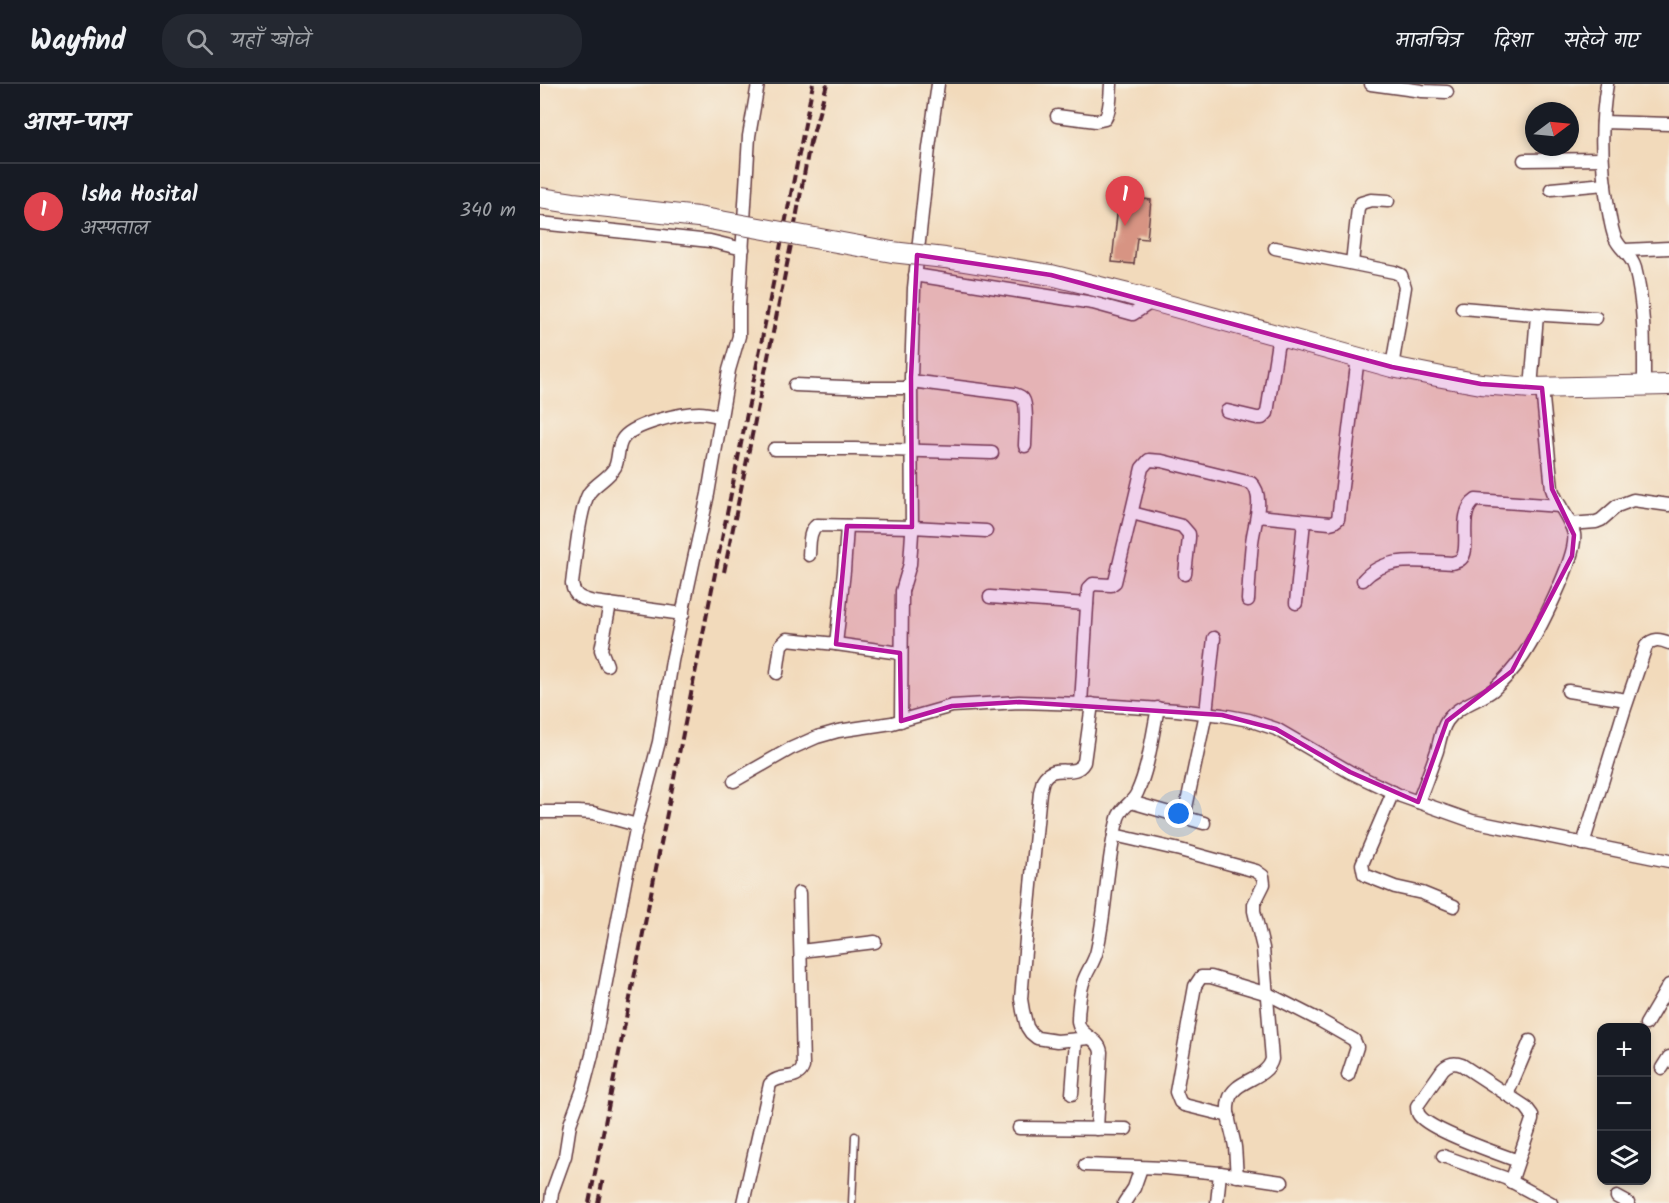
<!DOCTYPE html>
<html lang="hi">
<head>
<meta charset="utf-8">
<style>
	body { margin:0; font-family:Kalam,"Playpen Sans Deva",sans-serif; background:#242831; color:#f1f3f6 }
	.controls { position:absolute; right:18px; bottom:18px; display:grid; overflow:hidden; border-radius:12px; box-shadow:0 3px 9px #0003 }
	.controls button { width:54px; height:54px; display:grid; place-items:center; padding:0; border:0; border-bottom:2px solid #363941; background:#171b24; color:#f1f3f6; font:30px sans-serif }
	.compass { position:absolute; left:985px; top:18px; width:54px; height:54px; border-radius:50%; background:#171b24; box-shadow:0 3px 9px #0003; rotate:74deg }
	.you { position:absolute; left:639px; top:730px; width:21px; height:21px; margin:-15px; border:4px solid #fff; border-radius:50%; background:#1a73e8; box-shadow:0 0 0 9px #1a73e833 }
	.badge { display:grid; place-items:center; width:39px; height:39px; border-radius:50%; background:#7c3aed; color:#fff; font-size:20px; font-weight:700 }
	.pin { position:absolute; translate:-50% -50px; filter:drop-shadow(0 2px 3px #0008) }
	.pin::after { content:''; position:absolute; top:32px; width:21px; height:18px; background:inherit; clip-path:polygon(0 0,100% 0,50% 100%) }
	.list { margin:0; padding:0; list-style:none }
	h2 { display:flex; justify-content:space-between; align-items:center; height:78px; margin:0; padding:0 24px; font-size:26px }
	h2 small { font-size:20px; font-weight:400; color:#9ea1a6 }
	.list li { display:grid; grid-template-columns:39px 1fr auto; gap:18px; align-items:center; box-sizing:border-box; height:96px; padding:0 24px; border-top:2px solid #363941 }
	.list b { display:block; font-size:22px; white-space:nowrap }
	.list p { margin:0; font-size:20px; white-space:nowrap; color:#9ea1a6 }
	.list em { font-size:20px; font-style:normal; color:#9ea1a6 }
	.icon { flex:none; width:33px; height:33px; fill:none; stroke:currentColor; stroke-width:2; stroke-linecap:round; stroke-linejoin:round }
	.map { position:relative; flex:none; width:1129px; height:1119px; overflow:hidden }
	header { display:flex; align-items:center; gap:36px; box-sizing:border-box; height:84px; padding:0 30px; background:#171b24; border-bottom:2px solid #363941 }
	header strong { font-size:28px }
	nav { display:flex; gap:33px; margin-inline-start:auto; font-size:21px }
	.search { width:420px; height:54px; background:#242831; display:flex; align-items:center; gap:15px; box-sizing:border-box; padding:0 21px; border-radius:24px; color:#9ea1a6; font-size:22px }
	main { display:flex }
	aside { flex:1; background:#171b24 }
	.map>svg:first-child { display:block }
	.building { fill:#d79483 }
	.lines { fill:none; stroke-linecap:round; stroke-linejoin:round }
	.service-casing { stroke:#633b41; stroke-width:9 }
	.minor-casing { stroke:#633b41; stroke-width:15 }
	.trunk-casing { stroke:#633b41; stroke-width:22 }
	.service { stroke:#fff; stroke-width:6 }
	.minor { stroke:#fff; stroke-width:12 }
	.trunk { stroke:#fff; stroke-width:20 }
	.rail { stroke:#4a1f2b; stroke-width:4; stroke-dasharray:9 4.5; stroke-linecap:butt }
	.trunk-bridge-casing { stroke:#633b41; stroke-width:22; stroke-linecap:butt }
	.trunk-bridge { stroke:#fff; stroke-width:20 }
	.marked { fill:#b5179e; fill-opacity:0.2; stroke:#b5179e; stroke-width:4.5; stroke-linejoin:round }
</style>
</head>
<body>
<header>
<strong>Wayfind</strong>
<div class="search"><svg class="icon" aria-label="search" viewBox="0 0 24 24"><circle cx="10" cy="10" r="6"/><path d="M15 15l6 6"/></svg>यहाँ खोजें</div>
<nav><a>मानचित्र</a><a>दिशा</a><a>सहेजे गए</a></nav>
</header>
<main>
<aside>
<h2>आस-पास<small></small></h2>
<ul class="list">
<li><span class="badge" style="background:#e0444e">1</span><div><b>Isha Hosital</b><p>अस्पताल</p></div><em>340 m</em></li>
</ul>
</aside>
<div class="map">
<svg width="1129" height="1119" viewBox="0 0 1129 1119">
	<rect width="100%" height="100%" fill="#f7f3e8"/>
	<filter id="ink" filterUnits="userSpaceOnUse"><feTurbulence type="fractalNoise" baseFrequency=".0167" numOctaves="2"/><feDisplacementMap in="SourceGraphic" scale="12" xChannelSelector="R" yChannelSelector="G"/><feConvolveMatrix kernelMatrix="1 2 1 2 8 2 1 2 1" color-interpolation-filters="sRGB"/></filter>
	<filter id="wash" filterUnits="userSpaceOnUse"><feTurbulence type="fractalNoise" baseFrequency=".008" numOctaves="4" result="noise"/><feDisplacementMap in="SourceGraphic" scale="24" xChannelSelector="R" yChannelSelector="G"/><feGaussianBlur stdDeviation="1.35" result="paint"/><feColorMatrix in="noise" values="0 0 0 0 0 0 0 0 0 0 0 0 0 0 0 0 0 1.4 0 .05"/><feComposite in="paint" operator="in"/></filter>
	<g filter="url(#wash)">
		<rect width="100%" height="100%" fill="#f2dabb"/>
		<g id="blocks">
			<path class="building" d="M579 112 611 116 607 155 597 154 594 180 572 178Z"/>
		</g>
	</g>
	<g filter="url(#ink)">
		<use href="#blocks" fill-opacity="0" stroke="#633b41" stroke-width="1.5"/>
		<g class="lines">
			<g class="service-casing">
				<path id="service" d="M312 1119 315 1052"/>
			</g>
			<g class="minor-casing">
				<g id="minor">
					<path d="M831 0 882 7 907 8"/>
					<path d="M1067 0C1060 41 1061 82 1068 123 1070 133 1071 144 1075 154 1080 166 1091 170 1095 184 1105 223 1104 262 1104 302"/>
					<path d="M517 32 556 37 565 35C571 25 570 12 571 0"/>
					<path d="M1063 38 1129 40"/>
					<path d="M984 76 1062 75"/>
					<path d="M1011 105 1065 100"/>
					<path d="M0 139 170 157 203 165"/>
					<path d="M735 164 854 188 861 191 865 203 852 283"/>
					<path d="M1085 166 1129 164"/>
					<path d="M812 179 818 124 821 119 831 116 848 117"/>
					<path d="M375 191 553 219 593 230 613 217"/>
					<path d="M922 224 1006 231 1056 234"/>
					<path d="M371 297 474 310C477 311 481 312 483 315 488 322 485 352 485 362"/>
					<path d="M255 301 328 304H371"/>
					<path d="M991 304 997 231"/>
					<path d="M687 327 717 334H722L727 329 739 251"/>
					<path d="M234 365H315L452 369"/>
					<path d="M592 429 642 442 649 450V454L645 490"/>
					<path d="M718 432 790 439 794 438 798 435 818 273"/>
					<path d="M1030 440 1056 438 1061 436 1077 422 1093 416 1129 421"/>
					<path d="M269 471C270 462 268 447 277 441L372 443 446 447"/>
					<path d="M823 496C847 470 880 478 912 479 915 478 918 478 921 475 932 465 916 429 936 416L1020 422"/>
					<path d="M450 513 547 520"/>
					<path d="M756 519 764 437"/>
					<path d="M143 530 54 518C42 515 34 513 32 500 35 477 39 427 49 409 56 399 69 394 75 383 79 375 77 364 82 356 91 340 141 329 159 329 167 329 174 331 181 333"/>
					<path d="M296 560 304 487 307 442"/>
					<path d="M67 581 61 566 70 520"/>
					<path d="M237 589 241 561 247 555 296 560 360 569"/>
					<path d="M1028 607 1087 616"/>
					<path d="M541 620 548 505 553 500 571 501 575 498 602 384 609 376 622 377 711 399C726 412 713 443 712 459 710 478 709 497 708 516"/>
					<path d="M361 637 362 507 370 480 372 449 371 293 374 204 389 64 398 0"/>
					<path d="M194 697 250 665 277 653 298 647 352 639 412 622 479 618 544 620 637 626 682 631 709 636 736 645 810 688 861 712 932 737 1129 777"/>
					<path d="M853 708 822 780 824 790 827 792 855 803 882 809 914 822"/>
					<path d="M591 718 664 739"/>
					<path d="M878 718C885 701 891 684 897 667 900 656 901 646 907 637 918 621 939 617 953 606 964 596 975 584 983 572 997 551 1038 472 1034 450 1030 433 1017 421 1012 405L1002 304"/>
					<path d="M0 728H38L53 729 97 741"/>
					<path d="M644 733 666 629 674 554"/>
					<path d="M574 751 640 766 716 787 723 792 724 800 714 820V827L723 864 732 975C727 996 694 995 689 1016 685 1031 693 1049 695 1063 696 1073 696 1082 697 1092"/>
					<path d="M1043 760 1084 627 1106 562C1113 554 1120 555 1129 559"/>
					<path d="M261 867 335 858"/>
					<path d="M1106 940 1129 901"/>
					<path d="M550 954 517 957 497 954 491 949 487 943 483 927 481 915 487 843 500 708 503 696C514 677 534 696 544 678L552 620"/>
					<path d="M1122 984 1129 973"/>
					<path d="M532 1010 536 956"/>
					<path d="M967 1011 990 957"/>
					<path d="M689 1032 644 1021 640 1018 636 1008 655 902 661 893H671L728 910 779 936 814 956 817 963 808 991"/>
					<path d="M479 1044 586 1045"/>
					<path d="M557 1045 561 968C559 953 539 953 538 937 538 926 540 906 544 896 548 885 555 877 557 866 567 823 566 777 578 734 581 723 592 720 597 709 609 683 612 652 618 624"/>
					<path d="M903 1072 965 1094 1011 1119"/>
					<path d="M545 1081 625 1084 680 1089 742 1098"/>
					<path d="M971 1098 992 1036V1031L986 1023 922 981C914 978 909 979 903 985L877 1022C877 1025 877 1028 879 1031 889 1046 959 1070 978 1077"/>
					<path d="M1077 1113 1088 1119"/>
					<path d="M11 1119 12 1108 25 1072 30 1040 43 1005 52 971 86 793 97 741 119 658 132 577 168 410 189 286 199 252V222L209 52 218 0"/>
					<path d="M203 1119 230 1000C239 989 258 998 263 983L259 809"/>
					<path d="M584 1119 594 1104 601 1084"/>
					<path d="M677 1119 680 1089"/>
				</g>
			</g>
			<g class="trunk-casing">
				<path id="trunk" d="M588 210 852 283 902 293 941 300 991 304 1129 301"/>
			</g>
			<use href="#service" class="service"/>
			<use href="#minor" class="minor"/>
			<use href="#trunk" class="trunk"/>
			<g class="rail">
				<path d="M270 61 287 0"/>
				<path d="M184 488 253 151 271 53"/>
				<path d="M49 1119 273 0"/>
				<path d="M58 1119 63 1094"/>
			</g>
			<g class="trunk-bridge-casing">
				<path id="trunk-bridge" d="M0 114 33 119 158 133 352 168 405 174 511 191 588 210"/>
			</g>
			<use href="#trunk-bridge" class="trunk-bridge"/>
		</g>
	</g>
	<path class="marked" d="M377 171 511 191 852 283 941 300 1002 304 1012 405 1034 451 1032 472 972 587 907 637 878 718 810 688 736 645 682 631 479 618 412 622 361 637 360 569 296 560 307 442 372 443 371 293Z"/>
</svg>
<div class="controls">
<button>+</button>
<button>−</button>
<button><svg class="icon" aria-label="layers" viewBox="0 0 24 24"><path d="M12 4l9 5-9 5-9-5zM3 14l9 5 9-5"/></svg></button>
</div>
<svg class="compass" viewBox="-18 -18 36 36"><path d="M0-13l5 13h-10z" fill="#e53935"/><path d="M0 13l5-13h-10z" fill="#9ea1a6"/></svg>
<div class="you"></div>
<div class="pin badge" style="left:585px;top:142px;background:#e0444e">1</div>
</div>
</main>
</body>
</html>
